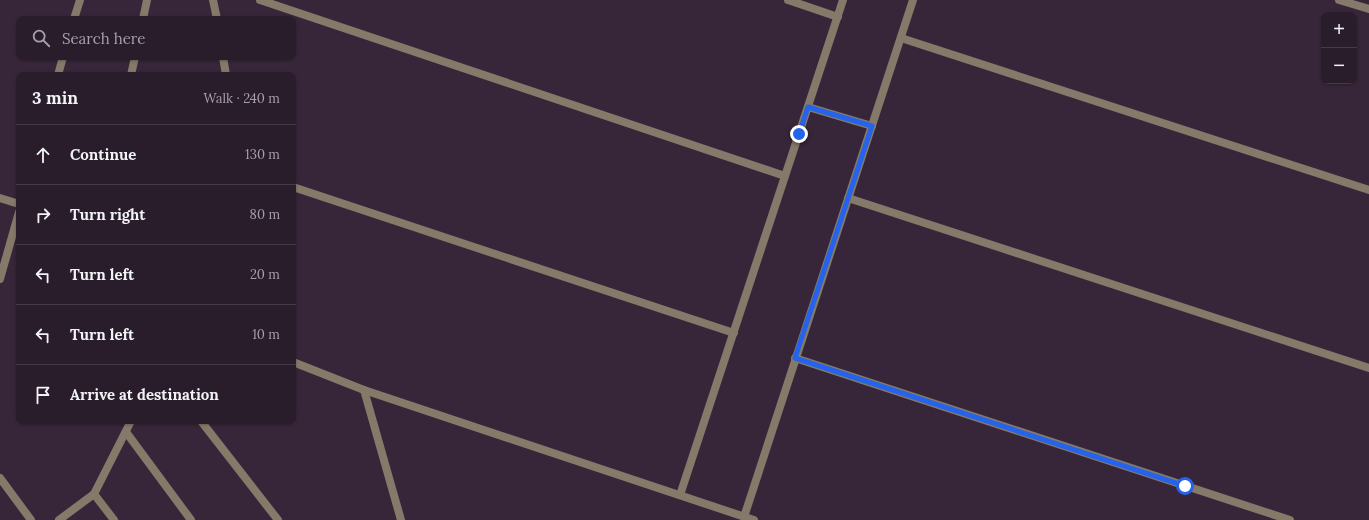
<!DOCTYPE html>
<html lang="en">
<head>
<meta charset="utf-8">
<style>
	body { margin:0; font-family:Lora,serif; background:#352937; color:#f1f3f6 }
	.controls { position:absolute; right:12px; top:12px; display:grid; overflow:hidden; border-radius:8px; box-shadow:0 1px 3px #0004 }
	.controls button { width:36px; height:36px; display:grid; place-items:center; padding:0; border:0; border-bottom:1px solid #453a47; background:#291c2b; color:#f1f3f6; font:20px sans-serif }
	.stop { position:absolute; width:12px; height:12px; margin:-9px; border:3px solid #2563eb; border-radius:50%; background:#fff }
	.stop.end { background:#2563eb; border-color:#fff; box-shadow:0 1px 4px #0008 }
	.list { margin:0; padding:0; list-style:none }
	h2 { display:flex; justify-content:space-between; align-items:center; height:52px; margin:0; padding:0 16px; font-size:17px }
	h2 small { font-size:13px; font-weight:400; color:#a5a1a9 }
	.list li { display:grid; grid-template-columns:26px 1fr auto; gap:12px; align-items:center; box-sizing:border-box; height:60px; padding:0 16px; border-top:1px solid #453a47 }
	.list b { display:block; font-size:15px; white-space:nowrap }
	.list em { font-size:13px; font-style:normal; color:#a5a1a9 }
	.icon { flex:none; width:22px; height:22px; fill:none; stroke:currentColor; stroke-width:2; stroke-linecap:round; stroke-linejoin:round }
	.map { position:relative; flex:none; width:1369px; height:520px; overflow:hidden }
	.search { position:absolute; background:#291c2b; box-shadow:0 1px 3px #0004; left:16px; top:16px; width:280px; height:44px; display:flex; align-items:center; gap:10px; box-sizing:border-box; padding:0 14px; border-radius:8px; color:#a5a1a9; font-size:15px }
	.panel { position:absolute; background:#291c2b; box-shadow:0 1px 3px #0004; left:16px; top:72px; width:280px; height:352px; border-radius:8px }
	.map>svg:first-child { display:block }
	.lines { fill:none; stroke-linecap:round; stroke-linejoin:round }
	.minor { stroke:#857969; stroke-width:8 }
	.route { stroke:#2563eb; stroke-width:5 }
</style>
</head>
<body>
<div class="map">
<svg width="1369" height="520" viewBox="0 0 1369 520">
	<rect width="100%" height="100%" fill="#372639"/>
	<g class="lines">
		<g class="minor">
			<path d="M213 0 217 19"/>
			<path d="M260 0 785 176"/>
			<path d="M788 0 838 17"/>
			<path d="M1339 0 1369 9"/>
			<path d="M74 19 80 0"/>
			<path d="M143 19 147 0"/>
			<path d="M901 38 1369 190"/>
			<path d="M223 57 226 75"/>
			<path d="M58 75 63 57"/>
			<path d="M131 75 135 57"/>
			<path d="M808 107 872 126"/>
			<path d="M293 187 734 333"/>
			<path d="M0 198 19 204"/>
			<path d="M848 198 1369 368"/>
			<path d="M0 279 19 212"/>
			<path d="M795 358 1290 520"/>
			<path d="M293 362 364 390 754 520"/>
			<path d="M364 390 401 520"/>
			<path d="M201 421 278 520"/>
			<path d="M126 432 191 520"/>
			<path d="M0 478 31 520"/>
			<path d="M94 494 114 520"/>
			<path d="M680 495 843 0"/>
			<path d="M744 517 913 0"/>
			<path d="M59 520 94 494 131 421"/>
		</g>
	</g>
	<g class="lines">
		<path class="route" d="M799 134 808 107 872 126 795 358 1185 486"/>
	</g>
</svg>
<div class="controls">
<button>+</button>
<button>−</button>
</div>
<div class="stop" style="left:1185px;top:486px"></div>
<div class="stop end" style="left:799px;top:134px"></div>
<div class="search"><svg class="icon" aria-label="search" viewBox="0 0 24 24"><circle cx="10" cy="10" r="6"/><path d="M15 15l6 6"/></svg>Search here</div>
<section class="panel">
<h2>3 min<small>Walk · 240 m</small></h2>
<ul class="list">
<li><svg class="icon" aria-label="ahead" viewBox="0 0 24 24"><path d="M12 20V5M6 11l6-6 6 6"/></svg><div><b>Continue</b></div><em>130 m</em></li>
<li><svg class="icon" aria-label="right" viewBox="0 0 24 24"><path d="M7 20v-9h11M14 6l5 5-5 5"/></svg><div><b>Turn right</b></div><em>80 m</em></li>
<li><svg class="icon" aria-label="left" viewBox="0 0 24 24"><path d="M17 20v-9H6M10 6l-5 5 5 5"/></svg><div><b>Turn left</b></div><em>20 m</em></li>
<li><svg class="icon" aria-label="left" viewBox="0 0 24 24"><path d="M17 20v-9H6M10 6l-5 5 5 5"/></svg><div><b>Turn left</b></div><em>10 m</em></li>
<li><svg class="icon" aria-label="arrive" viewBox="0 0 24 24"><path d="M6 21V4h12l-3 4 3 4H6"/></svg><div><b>Arrive at destination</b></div></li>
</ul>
</section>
</div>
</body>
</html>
